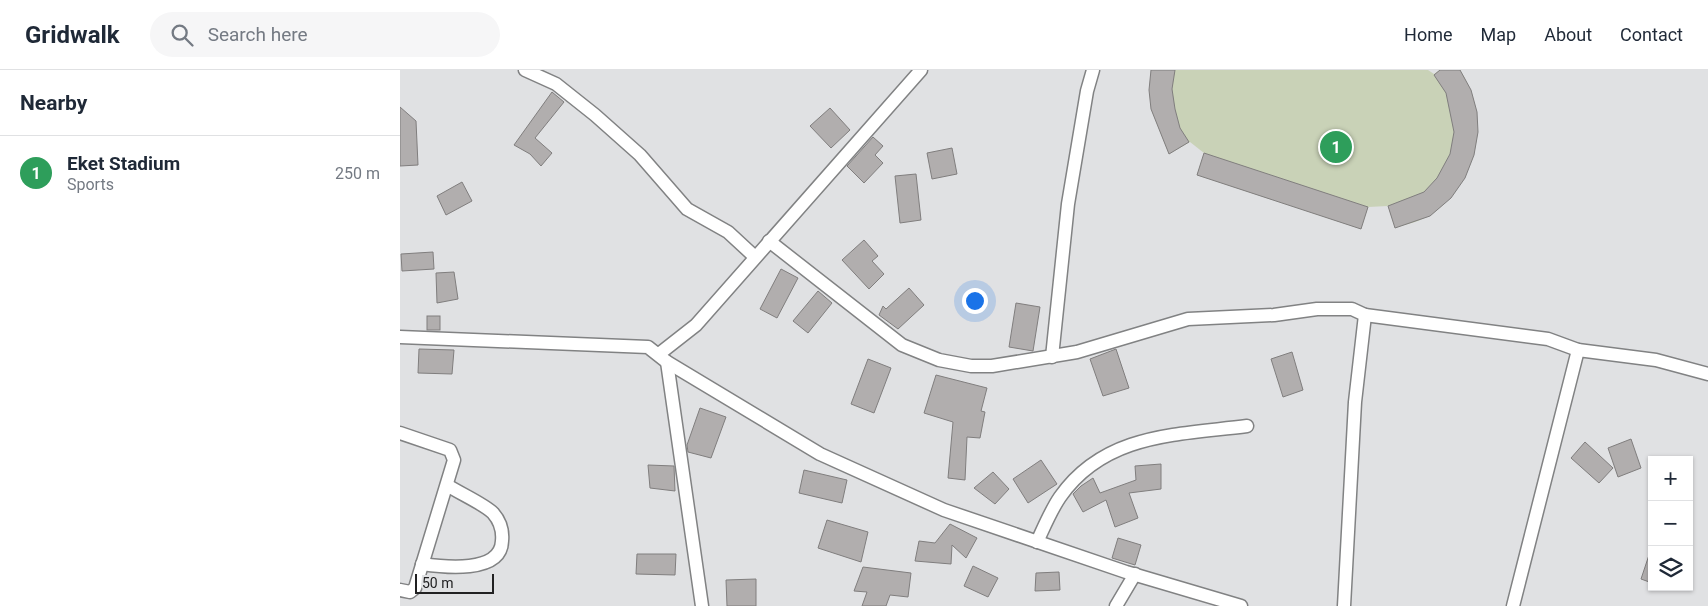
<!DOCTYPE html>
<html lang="en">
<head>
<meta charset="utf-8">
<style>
	body { margin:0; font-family:Roboto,sans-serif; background:#f6f6f7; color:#1f2937 }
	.controls { position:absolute; right:15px; bottom:15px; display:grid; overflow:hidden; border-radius:0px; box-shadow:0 1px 4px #0004 }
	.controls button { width:45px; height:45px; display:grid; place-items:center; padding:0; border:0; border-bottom:1px solid #e0e1e3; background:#fff; color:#1f2937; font:25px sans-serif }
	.scale { position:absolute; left:15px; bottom:12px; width:79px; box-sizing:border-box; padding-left:5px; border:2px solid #212122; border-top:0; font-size:14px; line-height:18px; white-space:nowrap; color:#212122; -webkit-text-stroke:4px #e0e1e3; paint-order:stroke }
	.you { position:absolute; left:574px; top:230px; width:18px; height:18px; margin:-12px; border:4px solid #fff; border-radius:50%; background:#1a73e8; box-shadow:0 0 0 8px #1a73e833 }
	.badge { display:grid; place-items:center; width:32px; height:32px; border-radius:50%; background:#8d59d2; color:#fff; font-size:16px; font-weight:700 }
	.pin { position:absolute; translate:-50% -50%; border:2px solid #fff; box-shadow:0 1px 5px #0006 }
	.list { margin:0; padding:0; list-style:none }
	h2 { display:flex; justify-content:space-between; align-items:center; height:65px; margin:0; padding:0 20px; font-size:21px }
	h2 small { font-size:16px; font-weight:400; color:#747a83 }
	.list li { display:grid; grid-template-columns:32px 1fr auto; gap:15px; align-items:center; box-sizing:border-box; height:75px; padding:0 20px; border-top:1px solid #e0e1e3 }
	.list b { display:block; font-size:19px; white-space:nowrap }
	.list p { margin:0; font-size:16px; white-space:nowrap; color:#747a83 }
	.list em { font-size:16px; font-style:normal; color:#747a83 }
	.icon { flex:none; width:28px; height:28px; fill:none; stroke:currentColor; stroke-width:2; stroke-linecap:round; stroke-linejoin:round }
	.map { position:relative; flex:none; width:1308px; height:536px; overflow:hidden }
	header { display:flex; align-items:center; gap:30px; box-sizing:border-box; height:70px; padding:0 25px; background:#fff; border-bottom:1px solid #e0e1e3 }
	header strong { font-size:24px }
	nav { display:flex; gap:28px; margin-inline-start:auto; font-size:18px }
	.search { width:350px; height:45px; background:#f6f6f7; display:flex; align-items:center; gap:12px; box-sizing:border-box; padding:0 18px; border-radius:28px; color:#747a83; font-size:19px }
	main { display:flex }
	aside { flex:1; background:#fff }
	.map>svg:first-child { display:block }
	.green { fill:#c9d2b7 }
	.building { fill:#b1aeae; stroke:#807e7e }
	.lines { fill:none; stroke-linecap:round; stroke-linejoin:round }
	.minor-casing { stroke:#818283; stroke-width:15 }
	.minor { stroke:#fff; stroke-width:12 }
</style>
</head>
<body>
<header>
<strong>Gridwalk</strong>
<div class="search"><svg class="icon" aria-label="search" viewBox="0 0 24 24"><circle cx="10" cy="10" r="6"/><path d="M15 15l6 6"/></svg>Search here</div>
<nav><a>Home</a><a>Map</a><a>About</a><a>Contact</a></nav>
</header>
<main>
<aside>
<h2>Nearby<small></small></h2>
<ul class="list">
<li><span class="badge" style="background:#2e9e5b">1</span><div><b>Eket Stadium</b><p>Sports</p></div><em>250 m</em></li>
</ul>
</aside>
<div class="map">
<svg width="1308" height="536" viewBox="0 0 1308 536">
	<rect width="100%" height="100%" fill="#e0e1e3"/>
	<path class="green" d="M751 0H1028L1034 4 1040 0H1060C1092 49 1078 111 1032 144 1022 151 1007 154 995 158L988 136 968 137 961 159 797 105 804 83 790 72 769 84 751 39Z"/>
	<g class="building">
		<path d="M751 0H775L772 19 775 39 780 58 789 72 769 84 751 39 749 20Z"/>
		<path d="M1040 0H1060L1071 20 1077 42 1078 62 1074 85 1065 108 1051 128 1030 146 995 158 988 136 1024 122 1037 108 1050 84 1054 62 1046 23 1034 5Z"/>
		<path d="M152 22 164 32 135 68 152 83 141 96 130 84 114 75Z"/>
		<path d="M0 37 16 51 18 95 0 96Z"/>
		<path d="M430 38 450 60 431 78 410 56Z"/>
		<path d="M473 67 483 76 475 85 483 93 464 113 447 96Z"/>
		<path d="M552 78 557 104 532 109 527 83Z"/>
		<path d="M804 83 968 137 961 159 797 105Z"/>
		<path d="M516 104 521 150 500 153 495 106Z"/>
		<path d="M62 112 72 131 46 145 37 126Z"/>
		<path d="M464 170 478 186 472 191 484 204 469 219 442 190Z"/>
		<path d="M33 182 34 199 2 201 1 184Z"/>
		<path d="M381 199 398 208 377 248 360 239Z"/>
		<path d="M54 202 58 229 37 233 36 203Z"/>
		<path d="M509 218 524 235 498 259 479 245 483 236 486 239Z"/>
		<path d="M418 221 432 233 408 263 393 251Z"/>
		<path d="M616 233 640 237 633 281 609 277Z"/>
		<rect x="27" y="246" width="13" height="14"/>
		<path d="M19 279 54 280 52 304 18 303Z"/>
		<path d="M716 279 729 318 703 326 690 289Z"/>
		<path d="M892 282 903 320 883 327 871 289Z"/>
		<path d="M468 289 491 298 474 343 451 334Z"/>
		<path d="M536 305 587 318 581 341 585 342 580 368 567 367 565 410 548 408 553 352 524 343Z"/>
		<path d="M300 338 326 347 311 388 288 382 287 375Z"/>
		<path d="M1231 369 1241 398 1218 407 1208 378Z"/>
		<path d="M1185 372 1213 398 1199 413 1171 388Z"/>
		<path d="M641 390 657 414 628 433 613 409Z"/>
		<path d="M761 394V419L729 423 738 448 715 457 706 430 683 442 673 424 681 416 693 408 700 423 736 410 735 396Z"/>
		<path d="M248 395 274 396 275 421 250 418Z"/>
		<path d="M404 400 447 410 442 433 399 423Z"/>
		<path d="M593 402 609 419 595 434 574 418Z"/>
		<path d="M427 450 468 462 461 492 418 478Z"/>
		<path d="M550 454 577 468 566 488 552 475 551 494 515 491 519 471 535 473Z"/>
		<path d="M718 468 741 475 735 495 712 488Z"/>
		<path d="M1250 482H1252V513L1241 509Z"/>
		<path d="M237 484H276L275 505 236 504Z"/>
		<path d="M573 496 598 508 588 527 564 516Z"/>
		<path d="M463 497 511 503 508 527 490 525 486 536H462L467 522 454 521Z"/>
		<path d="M659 502 660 520 635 521 636 503Z"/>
		<path d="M356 509V536H327L326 510Z"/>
	</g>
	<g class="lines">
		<g class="minor-casing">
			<g id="minor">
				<path d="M125 0 156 14 195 45 240 85 287 139 328 162 355 187"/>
				<path d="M369 171 502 275 539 290 571 296H592L677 282 788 249 874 245 917 239H952L965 245 955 332 944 536"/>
				<path d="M965 245 1148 269 1178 280"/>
				<path d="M0 267 248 277 267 292 420 384 544 440 726 502 841 536"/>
				<path d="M259 284 296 255 521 0"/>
				<path d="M652 287 668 134 687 21 693 0"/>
				<path d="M267 292 302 536"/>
				<path d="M0 363 50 380 54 390 15 518 10 522 0 520"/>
				<path d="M637 472C644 457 651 440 660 427 705 363 777 365 847 356"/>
				<path d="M22 494C43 497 101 504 102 471 103 461 100 451 93 443 84 434 59 423 47 415"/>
				<path d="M716 536 735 504"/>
				<path d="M1113 536 1178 280 1256 290 1308 304"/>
			</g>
		</g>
		<use href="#minor" class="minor"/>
	</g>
</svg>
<div class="controls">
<button>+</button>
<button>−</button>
<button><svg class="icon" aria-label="layers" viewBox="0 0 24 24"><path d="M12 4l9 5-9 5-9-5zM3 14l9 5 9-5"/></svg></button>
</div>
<div class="scale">50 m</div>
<div class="you"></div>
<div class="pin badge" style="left:936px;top:77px;background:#2e9e5b">1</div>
</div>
</main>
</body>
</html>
